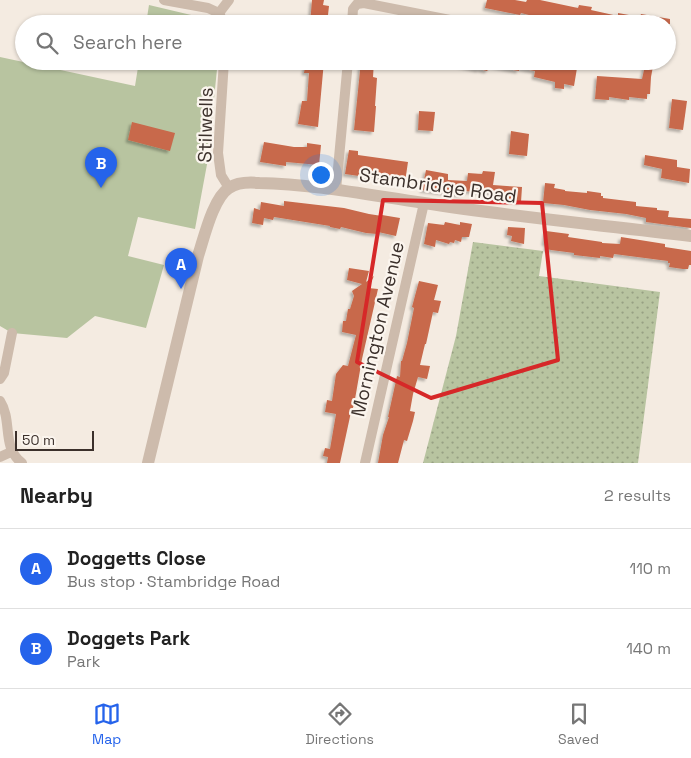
<!DOCTYPE html>
<html lang="en">
<head>
<meta charset="utf-8">
<style>
	body { margin:0; font-family:"Space Grotesk",sans-serif; background:#f2f2f2; color:#222 }
	.scale { position:absolute; left:15px; bottom:12px; width:79px; box-sizing:border-box; padding-left:5px; border:2px solid #3b302b; border-top:0; font-size:14px; line-height:18px; white-space:nowrap; color:#3b302b; -webkit-text-stroke:4px #fbf5ee; paint-order:stroke }
	.you { position:absolute; left:320px; top:174px; width:18px; height:18px; margin:-12px; border:4px solid #fff; border-radius:50%; background:#1a73e8; box-shadow:0 0 0 8px #1a73e833 }
	.badge { display:grid; place-items:center; width:32px; height:32px; border-radius:50%; background:#2563eb; color:#fff; font-size:16px; font-weight:700 }
	.pin { position:absolute; translate:-50% -41px; filter:drop-shadow(0 1px 2px #0008) }
	.pin::after { content:''; position:absolute; top:26px; width:18px; height:15px; background:inherit; clip-path:polygon(0 0,100% 0,50% 100%) }
	.list { margin:0; padding:0; list-style:none }
	h2 { display:flex; justify-content:space-between; align-items:center; height:65px; margin:0; padding:0 20px; font-size:21px }
	h2 small { font-size:16px; font-weight:400; color:#767676 }
	.list li { display:grid; grid-template-columns:32px 1fr auto; gap:15px; align-items:center; box-sizing:border-box; height:80px; padding:0 20px; border-top:1px solid #e0e0e0 }
	.list b { display:block; font-size:19px; white-space:nowrap }
	.list p { margin:0; font-size:16px; white-space:nowrap; color:#767676 }
	.list em { font-size:16px; font-style:normal; color:#767676 }
	.icon { flex:none; width:28px; height:28px; fill:none; stroke:currentColor; stroke-width:2; stroke-linecap:round; stroke-linejoin:round }
	.map { position:relative; flex:none; width:691px; height:463px; overflow:hidden }
	.search { position:absolute; background:#fff; box-shadow:0 1px 4px #0004; left:15px; right:15px; top:15px; height:55px; display:flex; align-items:center; gap:12px; box-sizing:border-box; padding:0 18px; border-radius:28px; color:#767676; font-size:19px }
	.sheet { height:225px; background:#fff }
	nav { display:flex; justify-content:space-around; align-items:center; box-sizing:border-box; height:70px; border-top:1px solid #e0e0e0; background:#fff; font-size:14px; color:#767676 }
	nav a { display:grid; justify-items:center; gap:2px }
	nav .on { color:#2563eb }
	.map>svg:first-child { display:block }
	.green { fill:#b8c4a0 }
	.garden { fill:url(#garden-dots) }
	.building { fill:#c8694b; filter:url(#shadow) }
	.lines { fill:none; stroke-linecap:round; stroke-linejoin:round }
	.minor { stroke:#cdbbac; stroke-width:10 }
	.tertiary { stroke:#cdbbac; stroke-width:12 }
	.marked { fill:none; stroke:#d62828; stroke-width:4; stroke-linejoin:round }
	.labels { text-anchor:middle; stroke-width:4.5; stroke-linejoin:round; paint-order:stroke }
	.street-label { font-size:19px; fill:#3b302b; stroke:#fbf5ee }
</style>
</head>
<body>
<div class="map">
<svg width="691" height="463" viewBox="0 0 691 463">
	<defs>
		<pattern id="garden-dots" width="8" height="8" patternUnits="userSpaceOnUse" patternTransform="scale(1.25)"><rect width="8" height="8" fill="#b8c4a0"/><path d="M2 2h.1M6 6h.1" fill="none" stroke="#97a083" stroke-width="1.8" stroke-linecap="round"/></pattern>
		<filter id="shadow"><feDropShadow dx="-2.5" dy="2.5" stdDeviation="1" flood-color="#0004"/></filter>
	</defs>
	<rect width="100%" height="100%" fill="#f4ebe1"/>
	<g class="green">
		<path d="M149 5 208 19V24H146Z"/>
		<path d="M0 57 135 86 139 61H215L217 69 208 159 195 229 138 217 128 256 164 265 146 328 95 316 67 338 12 333 0 326Z"/>
	</g>
	<path class="garden" d="M473 242 543 251 539 276 660 292 638 463H423L456 336Z"/>
	<g class="building">
		<path d="M312 0H324L323 5 329 6 327 24H310Z"/>
		<path d="M487 0H515L526 2 527 0H540L578 8 579 5 592 7 591 10 618 16V13L640 17 641 14 670 19V24H565L521 13 520 15 485 8Z"/>
		<path d="M306 61H324L318 127 298 124 302 101H307L309 73H304Z"/>
		<path d="M361 61H374L373 77 377 78 375 106H376L374 132 354 130Z"/>
		<path d="M452 61H549V64L577 68 574 86 564 84V89L555 88V82L534 77 535 71 519 68V71L491 66 487 71 479 69V70L451 64Z"/>
		<path d="M646 61H654L651 77 650 94H647V99L629 97V100L609 97V100L595 99 597 76 642 79Z"/>
		<path d="M672 99 687 101 683 130 669 128Z"/>
		<path d="M419 111 435 112 433 131 418 130Z"/>
		<path d="M132 122 175 133 170 151 128 140Z"/>
		<path d="M511 131 529 134 527 156 509 154Z"/>
		<path d="M264 142 294 147H307V143L321 145 319 165 286 162V166L260 162Z"/>
		<path d="M349 150 358 151V155L408 162 405 182 388 178V179L373 177V178L345 174Z"/>
		<path d="M645 155 677 160V167L690 169 689 183 661 178 662 169 644 165Z"/>
		<path d="M426 170 448 174V180L467 181 468 173 482 174 483 171 495 172 493 185 522 187 521 202 494 199 495 193 464 191 463 195 422 190Z"/>
		<path d="M545 183 555 184 554 188 565 190V191L587 193V191L601 193V196H603V198L636 202V206L657 208V210L669 211 668 217 691 219V228L646 222V218L626 214 590 210 564 205 543 203Z"/>
		<path d="M284 201 344 208 369 214 382 216V215L400 218 396 236 378 232 377 234 366 233 341 227 340 229 330 227V226L274 217 273 220 264 218 263 225 252 223 254 208 260 210 261 202 284 206Z"/>
		<path d="M445 222 460 225V222L472 224 469 237H462L461 242 455 240 454 243 450 242 449 244 436 240 435 247 424 244 428 223 444 225Z"/>
		<path d="M508 227 525 228 524 244 511 241 512 236 507 235Z"/>
		<path d="M546 231 569 234 568 237 602 242V243L620 244 621 237 665 244V247L691 251V265H689L688 269H683L669 267 670 263H668V261L614 254 613 258 600 256V258L574 255V253L551 250 546 249 547 244 544 243Z"/>
		<path d="M349 268 369 271 366 282 374 276 368 288 378 289 362 359 355 399 352 412H351L340 463H327L328 457 323 456 325 448 330 449 336 414 325 412 327 400 332 401 336 374 343 365 348 366 356 335 342 332 343 321H346L348 309H350L354 296 352 291 362 284 347 280Z"/>
		<path d="M419 281 438 285 434 300 441 301 438 313 433 312 426 344H425L420 365 430 366 427 379 418 377 413 394 410 411 415 412 413 421 407 441 404 440 398 463H378L383 435 389 417H388L397 376 400 377 401 361H402L407 343 414 308 412 307Z"/>
	</g>
	<g class="lines">
		<g class="minor">
			<path d="M164 0 208 8 219 13"/>
			<path d="M219 13 229 0"/>
			<path d="M219 13 224 24"/>
			<path d="M352 24 353 9 357 4 364 3 470 24"/>
			<path d="M224 61 218 153 221 175 229 188"/>
			<path d="M336 190 348 61"/>
			<path d="M0 379 4 373 12 333"/>
			<path d="M0 401C13 421 1 447 22 463"/>
			<path d="M0 457 11 452"/>
			<path d="M365 463 424 203"/>
		</g>
		<path class="tertiary" d="M148 463 198 256C204 238 213 198 229 188 238 182 249 182 259 183 314 184 369 195 424 203 513 217 602 225 691 236"/>
	</g>
	<path class="marked" d="M383 200 542 203 558 360 431 398 357 362Z"/>
	<g class="labels">
		<g class="street-label">
			<text transform="translate(205 125) rotate(-89)" y="7">Stilwells</text>
			<text transform="translate(438 185) rotate(8)" y="7">Stambridge Road</text>
			<text transform="translate(377 329) rotate(-77)" y="7">Mornington Avenue</text>
		</g>
	</g>
</svg>
<div class="scale">50 m</div>
<div class="you"></div>
<div class="pin badge" style="left:181px;top:289px">A</div>
<div class="pin badge" style="left:101px;top:188px">B</div>
<div class="search"><svg class="icon" aria-label="search" viewBox="0 0 24 24"><circle cx="10" cy="10" r="6"/><path d="M15 15l6 6"/></svg>Search here</div>
</div>
<section class="sheet">
<h2>Nearby<small>2 results</small></h2>
<ul class="list">
<li><span class="badge">A</span><div><b>Doggetts Close</b><p>Bus stop · Stambridge Road</p></div><em>110 m</em></li>
<li><span class="badge">B</span><div><b>Doggets Park</b><p>Park</p></div><em>140 m</em></li>
</ul>
</section>
<nav>
<a class="on"><svg class="icon" aria-label="map" viewBox="0 0 24 24"><path d="M3 6l6-2 6 2 6-2v14l-6 2-6-2-6 2zM9 4v14M15 6v14"/></svg>Map</a>
<a><svg class="icon" aria-label="directions" viewBox="0 0 24 24"><path d="M12 3l9 9-9 9-9-9zM9 14v-3h6M13 9l2 2-2 2"/></svg>Directions</a>
<a><svg class="icon" aria-label="saved" viewBox="0 0 24 24"><path d="M7 4h10v16l-5-4-5 4z"/></svg>Saved</a>
</nav>
</body>
</html>
